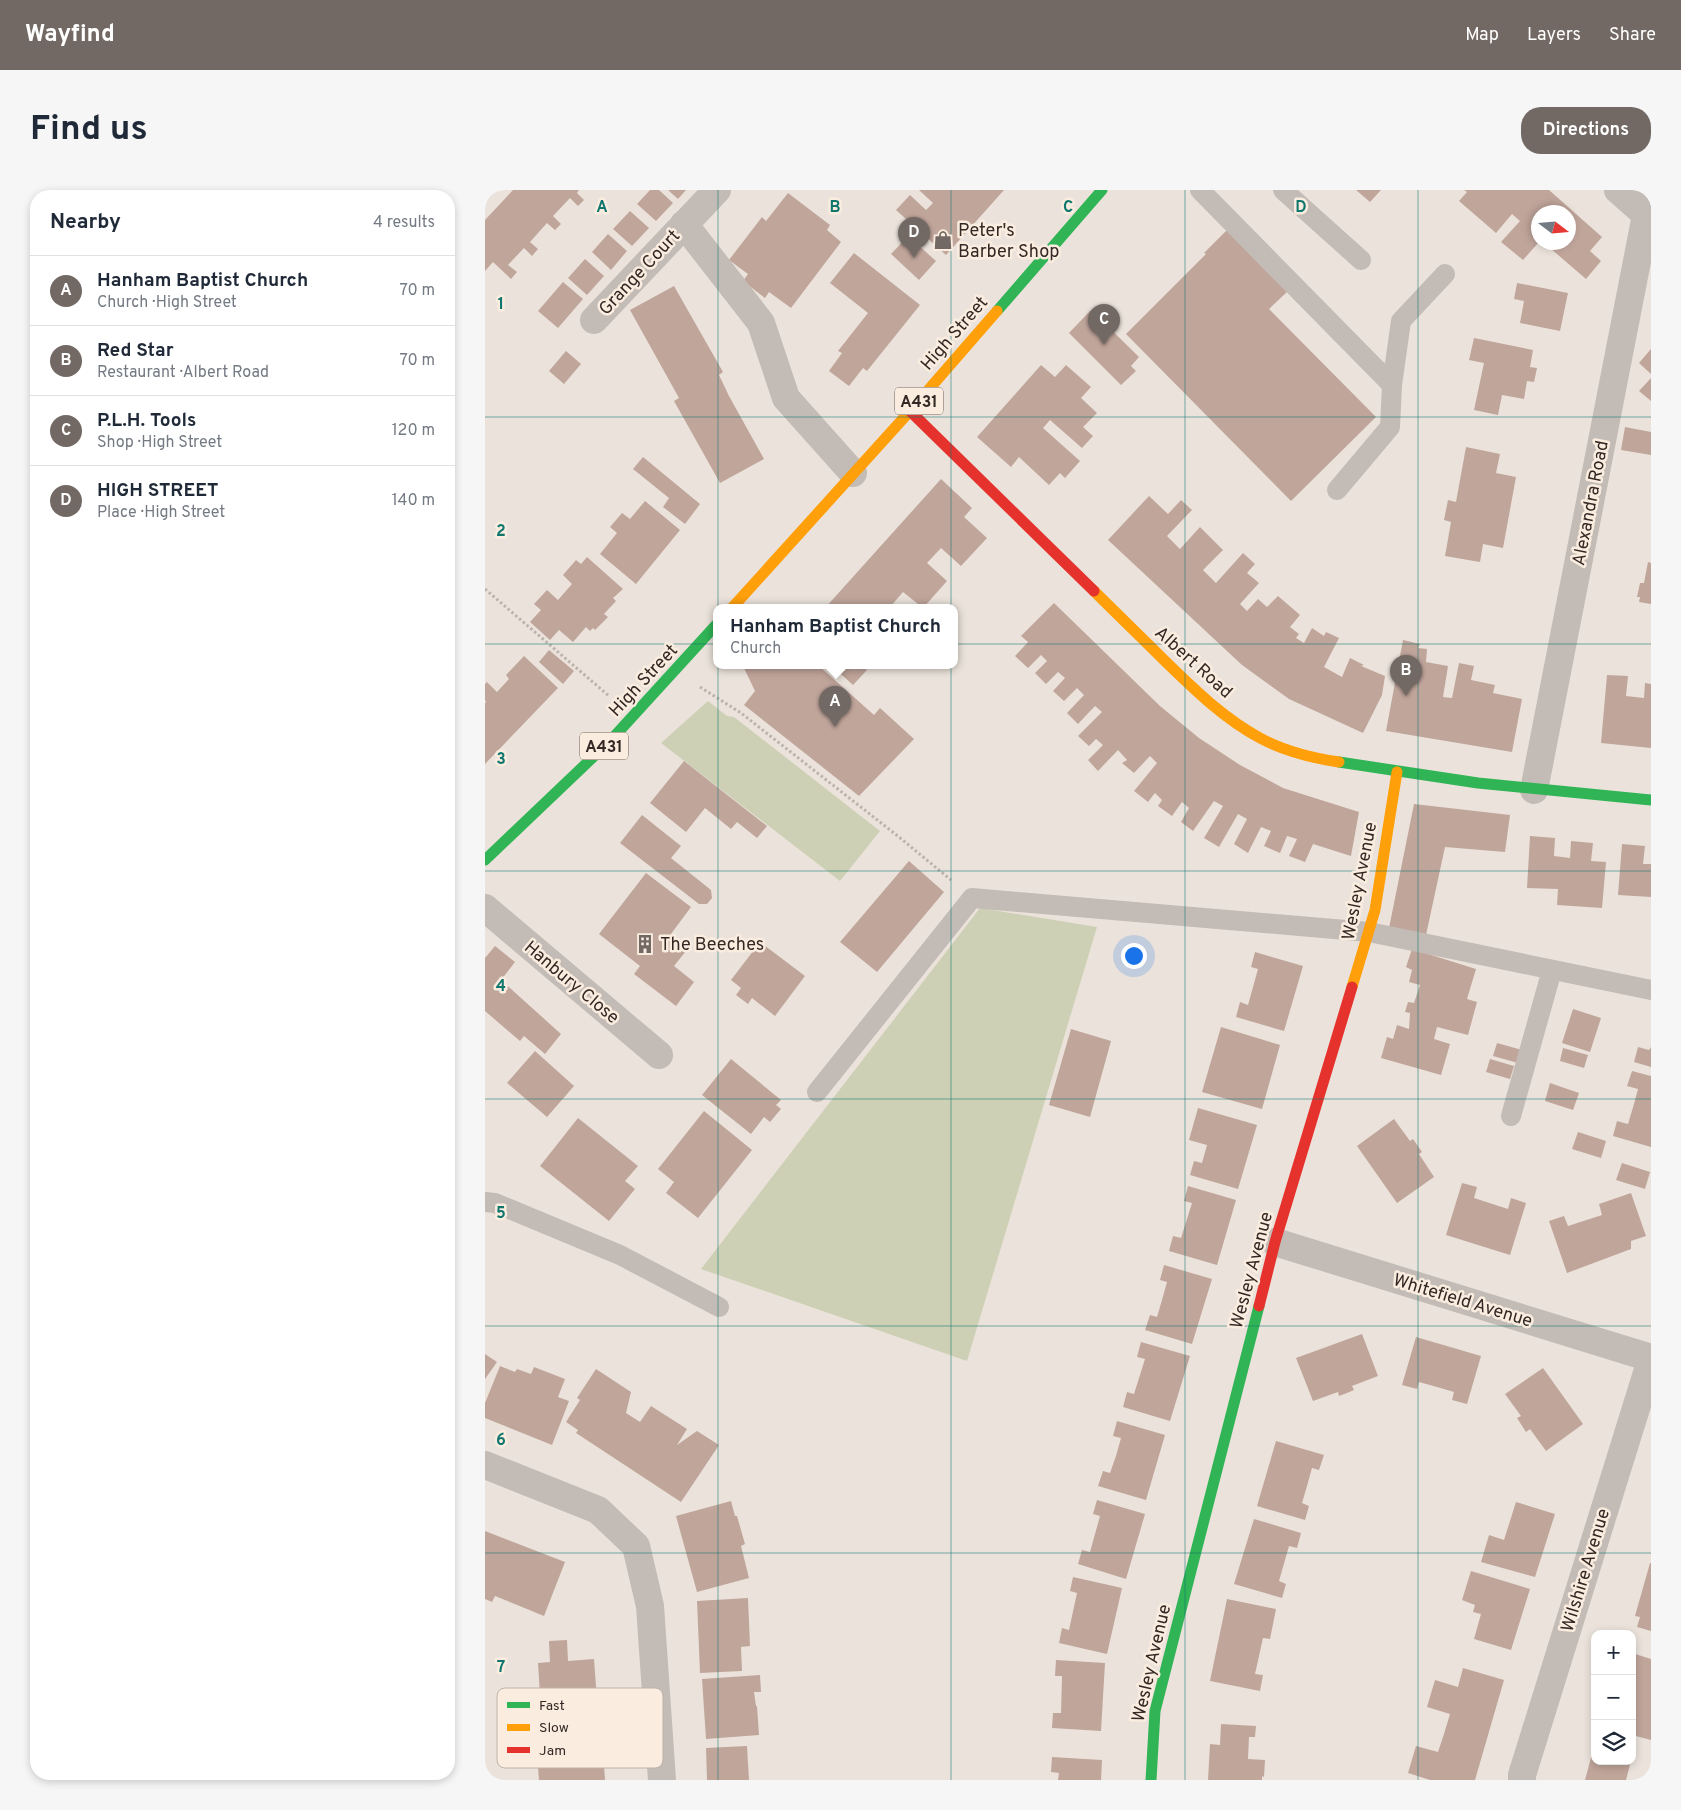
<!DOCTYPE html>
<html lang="en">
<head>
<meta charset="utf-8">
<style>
	body { margin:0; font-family:Overpass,sans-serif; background:#f6f6f7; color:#1f2937 }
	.controls { position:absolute; right:15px; bottom:15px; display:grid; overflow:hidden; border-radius:10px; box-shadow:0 2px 8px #0003 }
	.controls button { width:45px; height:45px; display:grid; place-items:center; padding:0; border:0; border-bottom:1px solid #e0e1e3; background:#fff; color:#1f2937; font:25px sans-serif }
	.compass { position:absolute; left:1046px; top:15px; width:45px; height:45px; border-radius:50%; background:#fff; box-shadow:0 2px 8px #0003; rotate:106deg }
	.you { position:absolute; left:648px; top:765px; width:18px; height:18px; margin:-12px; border:4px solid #fff; border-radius:50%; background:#1a73e8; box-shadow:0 0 0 8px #1a73e833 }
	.badge { display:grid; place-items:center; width:32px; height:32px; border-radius:50%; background:#736964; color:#fff; font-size:16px; font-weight:700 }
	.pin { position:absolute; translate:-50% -41px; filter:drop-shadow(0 1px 2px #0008) }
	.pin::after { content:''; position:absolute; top:26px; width:18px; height:15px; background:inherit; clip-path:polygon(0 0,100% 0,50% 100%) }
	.popup { position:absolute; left:228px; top:414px; width:245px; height:65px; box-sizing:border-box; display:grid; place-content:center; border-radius:10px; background:#fff; filter:drop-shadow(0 1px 4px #0005); font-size:16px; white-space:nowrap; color:#747a83 }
	.popup b { font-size:19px; color:#1f2937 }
	.popup::after { content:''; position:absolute; left:50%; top:100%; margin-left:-10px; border:10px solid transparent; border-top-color:#fff }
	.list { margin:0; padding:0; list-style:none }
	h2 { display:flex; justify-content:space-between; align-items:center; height:65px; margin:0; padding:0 20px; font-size:21px }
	h2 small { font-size:16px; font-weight:400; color:#747a83 }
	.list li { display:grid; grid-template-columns:32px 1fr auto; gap:15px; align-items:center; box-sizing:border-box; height:70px; padding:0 20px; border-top:1px solid #e0e1e3 }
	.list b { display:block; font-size:19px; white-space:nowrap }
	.list p { margin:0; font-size:16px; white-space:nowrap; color:#747a83 }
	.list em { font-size:16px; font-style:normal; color:#747a83 }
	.icon { flex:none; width:28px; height:28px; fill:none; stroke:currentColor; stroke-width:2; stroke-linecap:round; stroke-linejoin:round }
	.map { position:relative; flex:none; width:1166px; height:1590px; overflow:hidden; border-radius:20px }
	header { display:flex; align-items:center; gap:30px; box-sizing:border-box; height:70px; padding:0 25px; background:#736964; color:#fff }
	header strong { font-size:24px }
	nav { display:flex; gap:28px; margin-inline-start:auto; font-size:18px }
	.intro { display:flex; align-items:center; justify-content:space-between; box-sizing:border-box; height:120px; padding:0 30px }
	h1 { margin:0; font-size:35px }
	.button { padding:12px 22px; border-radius:20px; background:#736964; color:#fff; font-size:18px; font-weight:700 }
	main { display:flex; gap:30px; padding:0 30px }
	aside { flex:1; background:#fff; border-radius:20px; box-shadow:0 2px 8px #0003 }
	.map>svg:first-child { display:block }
	.green { fill:#cdd0b4 }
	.building { fill:#c0a59b }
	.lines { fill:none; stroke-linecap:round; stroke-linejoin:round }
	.path { stroke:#bcb3ad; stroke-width:3; stroke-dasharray:2.5 2.5; stroke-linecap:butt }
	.lane { stroke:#c3bbb5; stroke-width:20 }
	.street { stroke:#c3bbb5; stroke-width:28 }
	.fast { stroke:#30b455; stroke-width:11 }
	.slow { stroke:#ff9f0a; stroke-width:11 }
	.jam { stroke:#e5322d; stroke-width:11 }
	.grid { fill:none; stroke:#0f766e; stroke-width:1; stroke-opacity:0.55 }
	.labels { text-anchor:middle; stroke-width:5; stroke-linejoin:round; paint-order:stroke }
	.shield { fill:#faede0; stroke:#6f635c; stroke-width:1 }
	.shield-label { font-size:16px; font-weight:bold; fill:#332824 }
	.poi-label { font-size:18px; fill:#332824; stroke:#faede0; text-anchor:start }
	.street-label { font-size:18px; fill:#332824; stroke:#faede0 }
	.key { fill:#faede0; stroke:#beb2a8; stroke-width:1 }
	.key-label { font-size:14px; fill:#332824 }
	.grid-label { font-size:16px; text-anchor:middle; font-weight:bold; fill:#0f766e; stroke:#faede0; stroke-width:5; stroke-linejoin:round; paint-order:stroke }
</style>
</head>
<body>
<header>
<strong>Wayfind</strong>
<nav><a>Map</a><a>Layers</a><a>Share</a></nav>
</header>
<div class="intro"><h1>Find us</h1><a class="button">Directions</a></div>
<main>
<aside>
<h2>Nearby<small>4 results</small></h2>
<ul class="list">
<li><span class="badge">A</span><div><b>Hanham Baptist Church</b><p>Church · High Street</p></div><em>70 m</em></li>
<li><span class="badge">B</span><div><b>Red Star</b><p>Restaurant · Albert Road</p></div><em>70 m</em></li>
<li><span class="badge">C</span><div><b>P.L.H. Tools</b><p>Shop · High Street</p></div><em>120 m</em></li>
<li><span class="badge">D</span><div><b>HIGH STREET</b><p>Place · High Street</p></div><em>140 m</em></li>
</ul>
</aside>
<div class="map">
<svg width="1166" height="1590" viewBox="0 0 1166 1590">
	<rect width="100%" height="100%" fill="#ebe3db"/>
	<g class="green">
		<path d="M223 511 242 526 249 527 395 641 355 691 176 553Z"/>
		<path d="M495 718 612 737 482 1171 216 1079Z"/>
	</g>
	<g class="building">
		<path d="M28 0H94L92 3 99 10 93 16 85 8 68 26 76 34 70 40 62 33 45 52 53 59 47 66 39 58 23 75 32 82 26 89 8 72 0 81V30Z"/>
		<path d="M165 0H174L188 13 171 31 152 14Z"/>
		<path d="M183 0H201L193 9Z"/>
		<path d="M434 0H519L461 65 411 20 425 5 441 20 448 13Z"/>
		<path d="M871 0H896L885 12Z"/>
		<path d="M979 0H1064L1117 47 1105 61 1116 71 1101 89 1058 52H1084V22H1054V52L1038 70 1016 52 1035 31 1027 24 1011 43 974 11 982 2Z"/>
		<path d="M303 3 345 35 342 40 356 52 306 118 284 102 280 108 258 91 263 84 244 70 277 27 281 31Z"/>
		<path d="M145 21 164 38 147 56 128 39Z"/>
		<path d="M742 40 802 102 784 119 891 227 806 311 641 144 721 64 719 63Z"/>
		<path d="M123 44 142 61 126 80 107 62Z"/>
		<path d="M423 46 451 71 434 90 406 64Z"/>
		<path d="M369 63 435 115 382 181 378 178 364 196 344 181 357 163 353 161 383 123 345 93Z"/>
		<path d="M100 69 119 86 102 105 83 88Z"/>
		<path d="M78 92 98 109 73 138 53 121Z"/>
		<path d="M1032 93 1083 103 1075 141 1035 133 1039 111 1029 109Z"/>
		<path d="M189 96 238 182 234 185 244 206 279 269 235 293 189 211 194 208 145 120Z"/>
		<path d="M606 120 654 167 646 176 651 181 636 195 584 143Z"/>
		<path d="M989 148 1048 160 1045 177 1052 178 1049 192 1042 191 1039 209 1017 205 1013 225 989 220 999 173 984 170Z"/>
		<path d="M1166 159V184L1154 173Z"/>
		<path d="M81 161 96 174 79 194 64 181Z"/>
		<path d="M556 175 570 187 581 175 606 197 596 208 612 223 598 237 608 246 597 258 565 230 558 238 595 271 580 288 575 283 564 295 534 267 526 277 492 247Z"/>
		<path d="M1166 188V211L1154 201Z"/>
		<path d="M1140 237 1166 242V265L1136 260Z"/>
		<path d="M981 257 1015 264 1011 283 1031 287 1018 358 998 354 995 372 960 366 966 332 959 330 963 310 971 312Z"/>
		<path d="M158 267 215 314 200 334 178 317 184 308 148 279Z"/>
		<path d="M456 289 487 318 479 327 502 348 476 376 456 358 442 373 462 391 438 418 418 402 405 417 407 418H340Z"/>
		<path d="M664 306 683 324 696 310 707 320 682 346 695 359 715 337 738 360 718 380 731 393 758 363 770 374 762 383 774 393 755 414 762 421 773 409 782 417 793 406 815 425 805 437 814 444 811 448 819 453 827 438 839 446 841 442 854 448 839 477 857 487 865 468 879 475 876 476 900 486 897 505 878 543 804 509 757 475 623 350Z"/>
		<path d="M160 311 195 340 151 394 115 364 132 343 125 337 137 323 145 329Z"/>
		<path d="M102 367 138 399 128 408 131 411 119 424 123 427 110 440 108 438 105 441 101 437 88 452 74 440 65 450 45 432 56 420 49 414 62 400 73 410 87 394 78 385 91 370 96 374Z"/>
		<path d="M1163 372 1166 373V414L1154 412 1155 407H1152L1155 393H1159Z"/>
		<path d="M569 413 675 516 714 548 755 575 798 598 874 622 866 666 828 654 820 672 804 666 812 649 802 646 795 663 779 656 786 641 776 637 763 663 749 654 762 629 753 624 734 657 719 648 738 616 729 611 708 641 696 632 704 618 697 612 687 626 673 616 677 610 670 603 663 612 649 601 672 573 665 566 649 583 637 573 642 570 633 560 613 581 603 570 618 555 611 549 604 556 593 546 617 522 610 516 593 534 582 523 599 505 592 498 579 511 568 501 580 488 573 482 561 494 550 483 562 471 556 465 543 478 530 466 543 452 536 446Z"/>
		<path d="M918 450 935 454 933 458 942 459 941 472 963 476 958 507 967 508 974 473 989 476 986 490 1010 495 1008 503 1037 509 1027 562 901 541Z"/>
		<path d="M64 460 89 481 78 494 54 472Z"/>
		<path d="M39 466 73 498 0 574V513L1 512 0 510V494L2 492 12 502 24 489 21 485Z"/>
		<path d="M258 476H334L389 525 395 518 429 549 374 606 259 515 270 501Z"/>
		<path d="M347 476H377L382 480 368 495Z"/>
		<path d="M1122 485 1143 486 1141 506 1159 508 1160 493 1166 494V558L1116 553Z"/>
		<path d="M199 571 282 636 272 648 252 632 246 639 220 618 201 642 165 613Z"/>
		<path d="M929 614 1025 625 1020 662 960 657 941 745 904 738Z"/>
		<path d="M157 625 196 656 186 668 226 700 227 708 222 714H214L135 653Z"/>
		<path d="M1045 646 1070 648 1069 666 1085 668 1086 651 1108 653 1106 671 1121 672 1117 718 1072 715 1073 699 1042 698Z"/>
		<path d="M1137 654 1160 656 1158 674H1166V707L1133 705Z"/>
		<path d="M424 671 459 702 392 782 355 752Z"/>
		<path d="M161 683 206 717 183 748 201 761 189 776 209 792 191 816 149 784 155 776 114 744Z"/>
		<path d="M275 752 320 786 290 826 267 808 263 814 251 805 256 798 246 790Z"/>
		<path d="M10 756 30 772 16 790 76 844 60 864 39 846 35 851 0 821V768Z"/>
		<path d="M927 759 991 779 982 809 992 812 983 845 952 837 949 849 965 854 956 885 896 868 902 847 908 849 912 835 924 839 925 823 920 822 923 812 929 813 935 795 924 792 927 780 921 777Z"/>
		<path d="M770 762 818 776 799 841 751 827 755 812 763 815 773 779 766 777Z"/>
		<path d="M1088 819 1116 828 1105 862 1077 853Z"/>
		<path d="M736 837 795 855 777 919 717 902Z"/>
		<path d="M586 839 626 851 605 927 564 915Z"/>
		<path d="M1012 853 1037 860 1033 873 1008 866Z"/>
		<path d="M1153 857 1164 860 1166 857V877L1149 872Z"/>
		<path d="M1078 858 1103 865 1099 878 1075 871Z"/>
		<path d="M50 861 89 896 62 927 22 893Z"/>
		<path d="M246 869 296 910 291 915 296 919 285 932 279 927 266 944 217 905Z"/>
		<path d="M1005 869 1029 876 1025 889 1001 882Z"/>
		<path d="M1147 881 1166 886V957L1128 946 1132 931 1143 934 1149 914 1153 899 1142 896Z"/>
		<path d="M1065 893 1094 903 1088 920 1060 911Z"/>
		<path d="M713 918 772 935 753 999 705 985 709 971 717 973 722 955 704 950Z"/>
		<path d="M219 921 267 960 213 1028 181 1003 189 992 173 979Z"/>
		<path d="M93 928 153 976 140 991 150 999 124 1031 55 976Z"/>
		<path d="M909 929 925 951 928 949 937 962 934 964 949 987 912 1013 872 956Z"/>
		<path d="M1093 942 1121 951 1116 968 1087 959Z"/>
		<path d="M1137 973 1165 982 1160 999 1131 990Z"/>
		<path d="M977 993 992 997 989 1008 1023 1019 1026 1008 1041 1013 1025 1065 961 1045Z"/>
		<path d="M703 996 751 1010 732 1075 684 1061 688 1046 696 1048 707 1013 699 1011Z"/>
		<path d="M1146 1003 1161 1046 1146 1051V1059L1082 1083 1064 1031 1079 1026 1083 1036 1117 1025 1114 1014Z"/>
		<path d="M679 1075 727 1089 707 1154 660 1140 665 1125 672 1127 677 1110 682 1092 675 1090Z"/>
		<path d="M877 1144 893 1186 867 1196 869 1200 862 1203 854 1206 853 1202 828 1211 811 1168Z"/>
		<path d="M931 1147 996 1166 982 1214 967 1210 969 1202 952 1197 934 1192 932 1199 917 1195Z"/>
		<path d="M656 1152 705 1166 685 1231 638 1217 642 1202 649 1204 660 1169 652 1167Z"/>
		<path d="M0 1164 12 1172 0 1189Z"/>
		<path d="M15 1176 30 1182 32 1179 46 1184 49 1177 80 1189 73 1207 84 1211 67 1255 0 1228V1213Z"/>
		<path d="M1058 1178 1098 1234 1061 1261 1045 1239 1041 1242 1032 1228 1036 1226 1020 1204Z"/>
		<path d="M111 1179 146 1202 141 1223 155 1232 166 1216 202 1239 192 1255 212 1241 234 1255 196 1312 91 1243 93 1240 81 1232 95 1210 92 1208Z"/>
		<path d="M632 1231 680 1245 661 1310 613 1296 618 1281 625 1283 631 1266 636 1248 628 1246Z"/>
		<path d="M791 1251 839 1265 834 1280 827 1278 822 1296 817 1313 824 1316 820 1330 772 1316Z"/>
		<path d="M612 1310 660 1324 641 1389 593 1374 597 1360 605 1362 615 1326 608 1324Z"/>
		<path d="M246 1311 250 1326H252L260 1354 256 1356 264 1388 212 1402 191 1326Z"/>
		<path d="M1031 1312 1070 1324 1050 1387 996 1372 1004 1345 1019 1350Z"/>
		<path d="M769 1329 816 1343 812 1358 804 1356 794 1391 801 1394 797 1408 749 1394Z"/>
		<path d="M0 1341 80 1372 59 1426 10 1406 7 1412 0 1409Z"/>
		<path d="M1165 1373H1166V1441L1152 1437 1155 1427 1150 1426Z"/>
		<path d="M986 1381 1045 1399 1026 1460 989 1449 996 1424 988 1422 990 1415 977 1410Z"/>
		<path d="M588 1387 637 1398 622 1464 574 1453 577 1438 584 1440 592 1403 585 1401Z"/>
		<path d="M263 1408 265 1456 256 1457 257 1481 215 1483 212 1411Z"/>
		<path d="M742 1409 791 1419 785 1449 778 1448 770 1484 778 1485 775 1501 725 1491Z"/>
		<path d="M82 1450 83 1471 109 1469 115 1551 62 1555 58 1505H55L53 1473 65 1472 64 1451Z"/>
		<path d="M1147 1463 1166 1469V1550L1147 1545Z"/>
		<path d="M571 1470 620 1473 616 1541 567 1538 568 1523H576L577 1486H570Z"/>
		<path d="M978 1478 1019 1490 990 1590H945L923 1583 931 1556 953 1562 959 1544 965 1524 942 1517 950 1490 973 1497Z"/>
		<path d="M275 1485 276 1502H269L271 1516H272L274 1545 221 1549 217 1489Z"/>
		<path d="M736 1534 771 1536 770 1547H764L763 1569 780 1570 779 1587 777 1586V1590H723L725 1554 735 1555Z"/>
		<path d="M262 1556 264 1590H222L221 1558Z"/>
		<path d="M118 1560 120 1590H54L52 1565Z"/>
		<path d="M1107 1564 1110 1565V1571H1146L1141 1590H1100Z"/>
		<path d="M567 1567 617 1570 616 1590H573L574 1583 566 1582Z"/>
	</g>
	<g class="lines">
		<g class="path">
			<path d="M0 399 124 506"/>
			<path d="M215 497 256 523 414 647 466 690"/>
		</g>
		<g class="lane">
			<path d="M715 0 907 195"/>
			<path d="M798 0 876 70"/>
			<path d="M852 300 905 237 907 195 916 131 960 84"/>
			<path d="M332 902 487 708 884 742 1166 800"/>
			<path d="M1026 926 1067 780"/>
			<path d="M0 1012 10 1013 135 1065 234 1117"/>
		</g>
		<g class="street">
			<path d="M1133 0 1166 29"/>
			<path d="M199 34 276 133 301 208 368 283"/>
			<path d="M109 130 232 0"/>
			<path d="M1049 600 1161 25"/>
			<path d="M0 718 174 865"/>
			<path d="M790 1052 1166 1168"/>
			<path d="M0 1275 113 1320 151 1356 165 1416 177 1590"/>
			<path d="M1037 1590V1585L1166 1170"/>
		</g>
		<g class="fast">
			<path d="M512 121 617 0"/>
			<path d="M854 572 993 593 1166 610"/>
			<path d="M0 670 126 550 231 435"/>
			<path d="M666 1590 670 1521 774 1116"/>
		</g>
		<g class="slow">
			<path d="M609 401C633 425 657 448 680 471 709 499 738 528 775 548 799 561 827 568 854 572"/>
			<path d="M247 418 425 221 512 121"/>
			<path d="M867 797 890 720 912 582"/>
		</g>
		<g class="jam">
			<path d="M425 221 609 401"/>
			<path d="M774 1116 790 1052 867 797"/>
		</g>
	</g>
	<path class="grid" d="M233 0V1590M466 0V1590M700 0V1590M933 0V1590M0 227H1166M0 454H1166M0 681H1166M0 909H1166M0 1136H1166M0 1363H1166"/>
	<defs>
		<g id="shop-bare" transform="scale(1.5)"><path d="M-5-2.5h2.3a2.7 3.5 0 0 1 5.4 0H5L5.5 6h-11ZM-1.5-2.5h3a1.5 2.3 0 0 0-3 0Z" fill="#736964" stroke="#faede0" stroke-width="2.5" paint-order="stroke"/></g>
		<g id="building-bare" transform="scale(1.5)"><path d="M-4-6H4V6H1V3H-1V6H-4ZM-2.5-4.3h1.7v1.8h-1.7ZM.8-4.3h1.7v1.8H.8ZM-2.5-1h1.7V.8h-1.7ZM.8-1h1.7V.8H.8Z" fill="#736964" stroke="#faede0" stroke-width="2.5" paint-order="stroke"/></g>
	</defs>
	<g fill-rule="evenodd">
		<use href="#shop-bare" x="458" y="50"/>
		<use href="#building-bare" x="160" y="754"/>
	</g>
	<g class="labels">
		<g class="shield">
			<rect x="410" y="197.5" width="48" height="27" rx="4"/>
			<rect x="95" y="542.5" width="48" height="27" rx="4"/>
		</g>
		<g class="shield-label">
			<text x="434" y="217">A431</text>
			<text x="119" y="562">A431</text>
		</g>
		<g class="poi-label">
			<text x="473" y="46">Peter's<tspan x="473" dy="21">Barber Shop</tspan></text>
			<text x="175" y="760">The Beeches</text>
		</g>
		<g class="street-label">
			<text transform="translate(154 82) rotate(-47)" y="6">Grange Court</text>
			<text transform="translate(469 143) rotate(-49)" y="6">High Street</text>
			<text transform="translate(1105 313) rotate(-79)" y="6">Alexandra Road</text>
			<text transform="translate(709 472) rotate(42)" y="6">Albert Road</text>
			<text transform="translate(158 490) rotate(-47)" y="6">High Street</text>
			<text transform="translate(874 691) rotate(-79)" y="6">Wesley Avenue</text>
			<text transform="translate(87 792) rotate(40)" y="6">Hanbury Close</text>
			<text transform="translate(766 1080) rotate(-75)" y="6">Wesley Avenue</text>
			<text transform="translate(978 1110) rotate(17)" y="6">Whitefield Avenue</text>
			<text transform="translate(1100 1380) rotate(-73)" y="6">Wilshire Avenue</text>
			<text transform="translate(666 1473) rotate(-77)" y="6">Wesley Avenue</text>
		</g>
	</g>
	<rect x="12" y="1498" width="166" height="80" rx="8" class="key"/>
	<rect x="22" y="1512" width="23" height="6" fill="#30b455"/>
	<rect x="22" y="1534" width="23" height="7" fill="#ff9f0a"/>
	<rect x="22" y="1557" width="23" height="6" fill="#e5322d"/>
	<g class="key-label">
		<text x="54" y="1520">Fast</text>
		<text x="54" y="1542">Slow</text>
		<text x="54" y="1565">Jam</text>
	</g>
	<g class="grid-label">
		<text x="117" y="22">A</text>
		<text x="350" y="22">B</text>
		<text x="583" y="22">C</text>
		<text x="816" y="22">D</text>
		<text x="16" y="119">1</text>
		<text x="16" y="346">2</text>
		<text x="16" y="574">3</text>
		<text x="16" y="801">4</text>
		<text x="16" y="1028">5</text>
		<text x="16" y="1255">6</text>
		<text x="16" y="1482">7</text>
	</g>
</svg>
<div class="controls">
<button>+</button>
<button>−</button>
<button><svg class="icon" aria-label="layers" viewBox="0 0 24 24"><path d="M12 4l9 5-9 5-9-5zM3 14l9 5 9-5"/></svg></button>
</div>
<svg class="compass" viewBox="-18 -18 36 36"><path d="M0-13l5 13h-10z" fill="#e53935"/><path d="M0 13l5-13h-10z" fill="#747a83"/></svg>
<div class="you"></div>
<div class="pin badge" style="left:350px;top:537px">A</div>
<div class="popup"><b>Hanham Baptist Church</b>Church</div>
<div class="pin badge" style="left:921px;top:506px">B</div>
<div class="pin badge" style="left:619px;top:155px">C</div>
<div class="pin badge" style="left:429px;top:68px">D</div>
</div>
</main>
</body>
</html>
